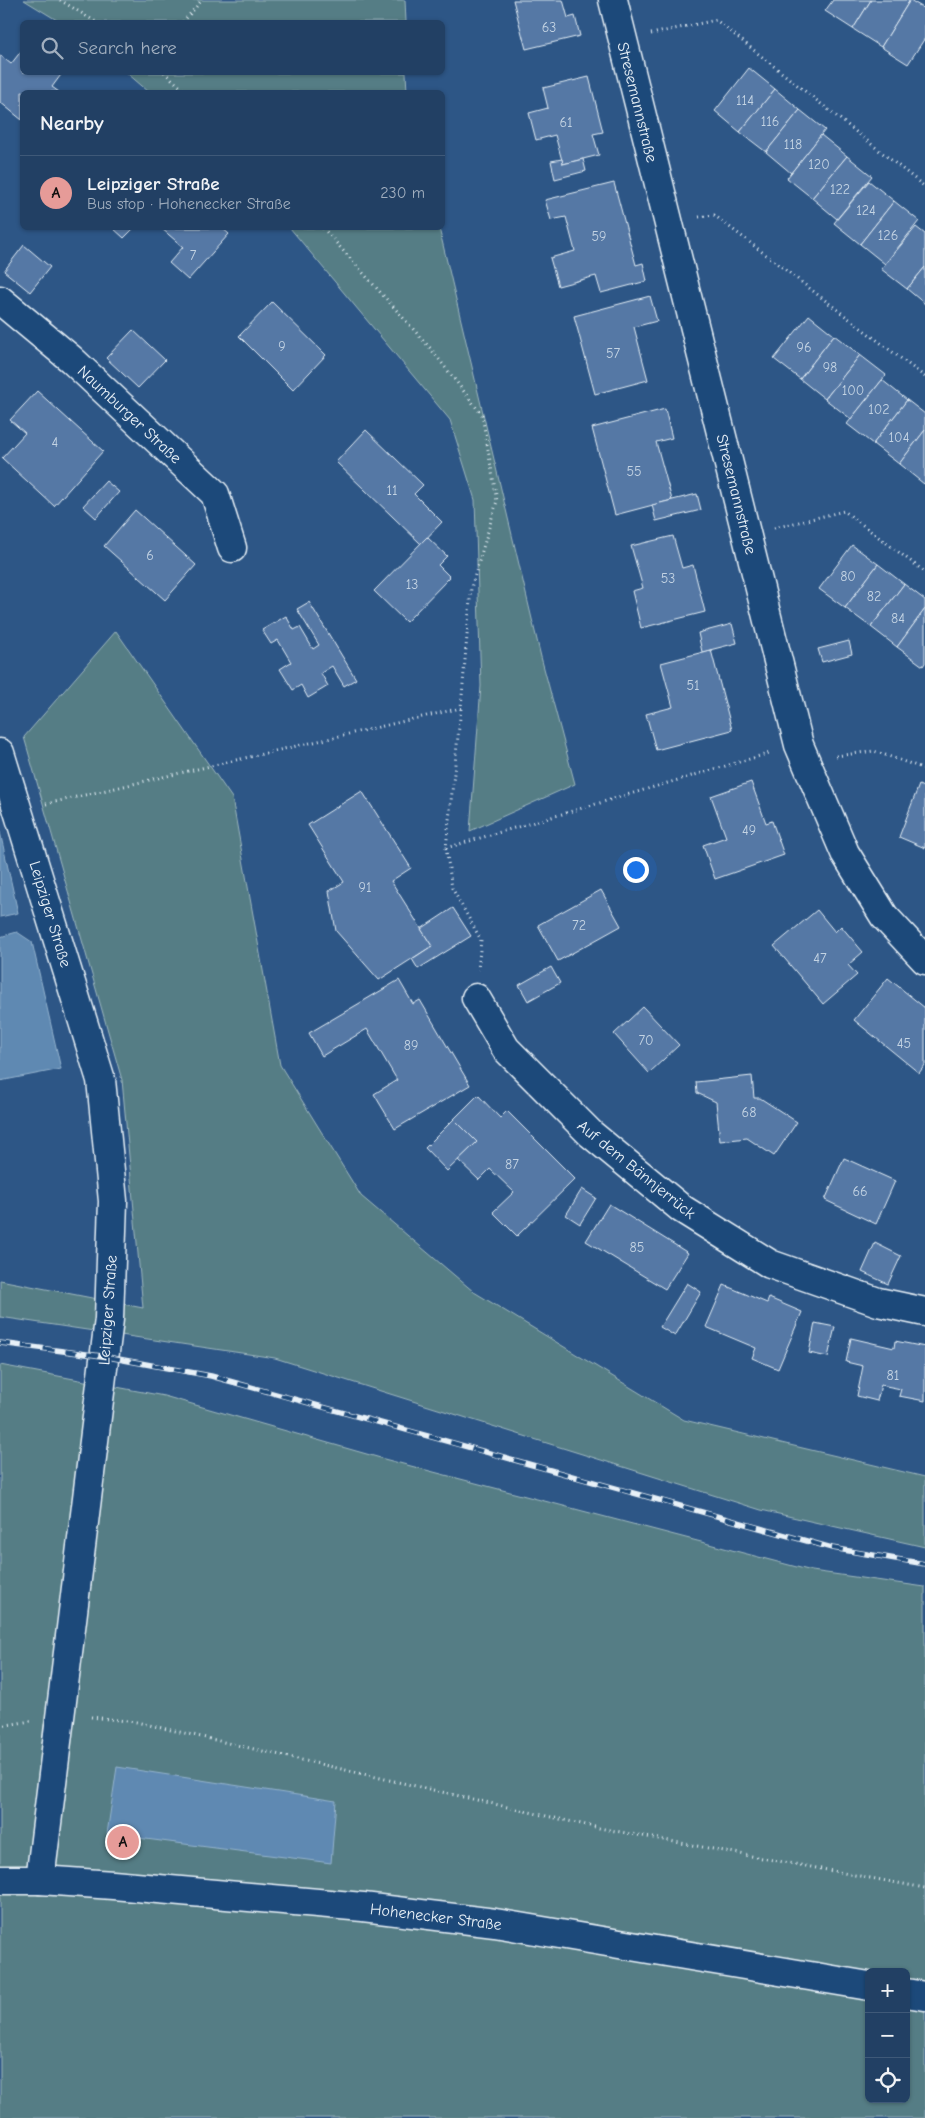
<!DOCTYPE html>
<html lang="en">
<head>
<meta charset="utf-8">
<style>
	body { margin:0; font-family:"Comic Neue",sans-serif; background:#2e4b6d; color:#f1f3f6 }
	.controls { position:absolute; right:15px; bottom:15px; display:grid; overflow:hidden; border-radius:8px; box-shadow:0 1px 4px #0004 }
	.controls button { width:45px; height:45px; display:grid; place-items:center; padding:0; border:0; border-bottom:1px solid #3f5978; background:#224064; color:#f1f3f6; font:25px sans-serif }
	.you { position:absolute; left:635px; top:869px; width:18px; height:18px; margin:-12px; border:4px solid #fff; border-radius:50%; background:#1a73e8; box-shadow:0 0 0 8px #1a73e833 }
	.badge { display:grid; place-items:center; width:32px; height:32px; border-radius:50%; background:#e69b98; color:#111; font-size:16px; font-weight:700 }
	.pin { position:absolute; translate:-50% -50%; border:2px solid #fff; box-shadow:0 1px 5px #0006 }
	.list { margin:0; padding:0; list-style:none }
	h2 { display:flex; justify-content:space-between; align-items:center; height:65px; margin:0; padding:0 20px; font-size:21px }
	h2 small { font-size:16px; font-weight:400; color:#a2afbf }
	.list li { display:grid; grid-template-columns:32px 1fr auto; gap:15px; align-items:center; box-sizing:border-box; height:75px; padding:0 20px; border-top:1px solid #3f5978 }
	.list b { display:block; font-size:19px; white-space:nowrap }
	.list p { margin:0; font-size:16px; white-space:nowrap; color:#a2afbf }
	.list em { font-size:16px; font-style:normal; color:#a2afbf }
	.icon { flex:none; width:28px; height:28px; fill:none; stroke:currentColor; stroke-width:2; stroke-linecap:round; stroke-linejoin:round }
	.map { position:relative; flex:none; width:925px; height:2118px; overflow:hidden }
	.search { position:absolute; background:#224064; box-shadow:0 1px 4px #0004; left:20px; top:20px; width:425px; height:55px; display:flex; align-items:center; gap:12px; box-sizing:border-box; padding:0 18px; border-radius:8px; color:#a2afbf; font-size:19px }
	.panel { position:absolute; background:#224064; box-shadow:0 1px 4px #0004; left:20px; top:90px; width:425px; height:140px; border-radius:8px }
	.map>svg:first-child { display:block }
	.green { fill:#547d85; stroke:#9eb7be; fill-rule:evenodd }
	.water { fill:#5e89b2; stroke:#95b3ce }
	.building { fill:#5478a5; stroke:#e8f1f8 }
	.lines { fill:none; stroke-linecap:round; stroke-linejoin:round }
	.minor-casing { stroke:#e8f1f8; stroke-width:31 }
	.path { stroke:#e8f1f8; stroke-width:3; stroke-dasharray:1 4; stroke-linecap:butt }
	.minor { stroke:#1f4a7a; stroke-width:28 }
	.rail-casing { stroke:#e8f1f8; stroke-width:5.5 }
	.rail { stroke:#1f4a7a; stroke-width:4; stroke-dasharray:11; stroke-linecap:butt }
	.labels { text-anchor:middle; stroke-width:4; stroke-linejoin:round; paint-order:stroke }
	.number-label { font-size:14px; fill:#c3d3e3 }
	.street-label { font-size:16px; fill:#e8f1f8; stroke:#1f4a7a }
</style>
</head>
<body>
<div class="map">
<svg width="925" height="2118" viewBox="0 0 925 2118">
	<rect width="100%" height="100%" fill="#2d5686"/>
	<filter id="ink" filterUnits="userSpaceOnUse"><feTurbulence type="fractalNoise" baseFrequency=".02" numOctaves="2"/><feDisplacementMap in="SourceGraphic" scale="10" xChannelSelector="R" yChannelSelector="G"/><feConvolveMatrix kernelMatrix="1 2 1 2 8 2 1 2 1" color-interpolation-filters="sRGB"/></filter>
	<g filter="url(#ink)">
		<g class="green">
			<path d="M24 0H405L406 22H60Z"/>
			<path d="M127 73H406L407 92H149Z"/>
			<path d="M290 228H439L541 657 575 784 470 831 481 686 475 500 450 420Z"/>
			<path d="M116 631 232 798 280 1065 361 1196 474 1292 684 1420 925 1477V1547L761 1510 275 1358 0 1317V1280L143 1308 122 1080 24 737Z"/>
			<path d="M0 1365 164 1396 384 1459 812 1571 925 1587V2118H0ZM869 1972H906V2099H869Z"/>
		</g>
		<g class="water">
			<path d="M0 832 18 913 0 917Z"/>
			<path d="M17 932 32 942 61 1069 0 1081V937Z"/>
			<path d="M117 1767 336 1801 331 1863 107 1834Z"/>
		</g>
		<g class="building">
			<path d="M513 0H563L568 18 575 16 580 36 526 49Z"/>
			<path d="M833 0H871L853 29 825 11Z"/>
			<path d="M871 0H910L881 47 853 29Z"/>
			<path d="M910 0 925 9V38L908 64 881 47Z"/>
			<path d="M22 50V72H63L52 87 59 92H22V120L0 102V55L11 64Z"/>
			<path d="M749 68 775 89 740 132 715 111Z"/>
			<path d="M589 77 603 132 593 134 599 155 563 164 555 135 536 140 529 113 548 108 543 88Z"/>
			<path d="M775 89 800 110 766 152 740 132Z"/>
			<path d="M800 110 825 130 791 173 766 152Z"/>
			<path d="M821 135 847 156 812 198 787 178Z"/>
			<path d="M847 156 872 176 837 219 812 198Z"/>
			<path d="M562 159 563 164 583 159 586 171 555 179 551 161Z"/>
			<path d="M869 181 894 201 860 244 834 223Z"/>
			<path d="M614 183 636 265 643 263 647 281 601 293 596 276 558 286 550 258 575 251 566 217 551 220 545 200Z"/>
			<path d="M894 201 919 221 885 264 860 244Z"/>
			<path d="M916 227 925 234V267L907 289 881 269Z"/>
			<path d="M113 228H134L124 238Z"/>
			<path d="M161 228H222L229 234 188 280 169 263 183 247Z"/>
			<path d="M24 245 50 267 30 292 4 271Z"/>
			<path d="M925 267V304L907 289Z"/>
			<path d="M650 296 657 321 634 327 648 380 595 394 574 316Z"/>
			<path d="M272 302 326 355 293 390 239 336Z"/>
			<path d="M809 315 834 335 800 379 774 359Z"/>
			<path d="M133 330 165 360 138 388 106 358Z"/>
			<path d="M834 335 860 355 825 399 800 379Z"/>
			<path d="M860 355 886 375 851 419 825 399Z"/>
			<path d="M882 380 907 400 873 444 847 424Z"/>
			<path d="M37 391 103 451 54 506 2 458 25 433 10 420Z"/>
			<path d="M907 400 925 414V430L899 464 873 444Z"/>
			<path d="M665 409 672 438 656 442 672 500 615 515 592 428Z"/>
			<path d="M366 430 423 485 414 494 442 522 421 544 336 462Z"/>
			<path d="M925 430V483L924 484 899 464Z"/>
			<path d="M106 481 119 492 96 518 83 506Z"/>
			<path d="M697 494 701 510 656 521 652 505Z"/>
			<path d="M135 510 196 565 165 600 104 546Z"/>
			<path d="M673 536 682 568 693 565 705 612 641 628 632 591 643 588 631 546Z"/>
			<path d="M427 537 447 556 438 565 450 577 406 622 374 591Z"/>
			<path d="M852 545 878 564 845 608 819 589Z"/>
			<path d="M878 564 904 584 871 627 845 608Z"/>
			<path d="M904 584 925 600V609L897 647 871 627Z"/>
			<path d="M309 602 356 679 344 686 332 666 321 673 328 686 308 698 301 685 293 690 280 669 291 662 278 640 271 644 262 630 286 616 294 630 300 627 313 649 319 645 297 609Z"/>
			<path d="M925 609V663L923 666 897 647Z"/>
			<path d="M732 624 737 643 702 652 698 633Z"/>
			<path d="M849 641 852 654 822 662 818 649Z"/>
			<path d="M711 650 732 730 656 750 646 714 673 707 661 663Z"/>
			<path d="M751 782 766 823 772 821 784 855 715 879 703 845 726 837 711 796Z"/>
			<path d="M919 785 925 788V848L899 837Z"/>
			<path d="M362 791 411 868 391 881 432 946 379 980 336 931 329 891 344 882 308 825Z"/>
			<path d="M601 890 621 926 558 961 538 925Z"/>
			<path d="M453 908 471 936 418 969 412 959 432 946 421 929Z"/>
			<path d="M817 910 835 932 841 926 863 952 848 965 857 975 823 1004 774 946Z"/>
			<path d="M551 967 560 983 528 1001 519 985Z"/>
			<path d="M888 978 925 1008V1065L919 1073 854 1020Z"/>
			<path d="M399 980 413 1004 420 1000 470 1085 395 1129 374 1094 397 1080 367 1029 322 1056 309 1033Z"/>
			<path d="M643 1007 679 1045 649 1073 614 1034Z"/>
			<path d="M752 1076 754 1098H760L797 1122 774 1156 747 1138 720 1141 716 1102 697 1093 696 1082Z"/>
			<path d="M478 1095 500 1118 507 1111 575 1179 517 1236 493 1212 514 1192 490 1169 479 1180 458 1160 477 1142 454 1119Z"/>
			<path d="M454 1119 477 1142 447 1171 425 1148Z"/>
			<path d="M844 1158 895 1181 876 1224 825 1200Z"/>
			<path d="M582 1189 596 1198 580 1224 566 1215Z"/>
			<path d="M609 1204 688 1253 665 1289 586 1241Z"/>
			<path d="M875 1243 901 1256 888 1284 862 1272Z"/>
			<path d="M687 1283 701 1292 675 1336 660 1327Z"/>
			<path d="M724 1285 767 1303 769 1298 802 1312 778 1369 752 1358 756 1348 706 1327Z"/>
			<path d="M815 1323 835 1327 828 1357 809 1353Z"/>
			<path d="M851 1338 894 1348 895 1341 925 1347V1401L899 1396 901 1389 881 1385 877 1401 857 1396 863 1366 846 1362Z"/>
		</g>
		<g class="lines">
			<g class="minor-casing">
				<g id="minor">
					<path d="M613 0 799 745 845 853 884 916 925 960"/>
					<path d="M0 300 71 359 215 494 232 548"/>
					<path d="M0 753 101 1080 113 1201 109 1319 40 1880"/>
					<path d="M476 998 506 1049 591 1134 682 1209 770 1264 878 1302 925 1312"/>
					<path d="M0 1880H40L113 1885 363 1907 495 1923 869 1986"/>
					<path d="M906 1993 925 1996"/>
				</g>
			</g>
			<g class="path">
				<path d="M60 0 96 22"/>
				<path d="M183 22 202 0"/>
				<path d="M651 34 716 20 925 187"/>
				<path d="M164 72 186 92"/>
				<path d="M699 217 714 215 925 377"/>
				<path d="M323 228 431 349 482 415 497 501 471 588 461 708 446 848 452 888 481 940 478 970"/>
				<path d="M774 528 844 511 925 572"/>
				<path d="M836 756 874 751 925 769"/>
				<path d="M46 804 461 708"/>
				<path d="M446 848 770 753"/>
				<path d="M91 1717 136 1722 599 1828 925 1888"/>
				<path d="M0 1726 31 1721"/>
			</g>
			<use href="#minor" class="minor"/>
			<g class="rail-casing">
				<path id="rail" d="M0 1343 102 1356 211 1376 832 1548 925 1564"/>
			</g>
			<use href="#rail" class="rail"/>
		</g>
	</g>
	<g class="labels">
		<g class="number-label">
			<text x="549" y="32">63</text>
			<text x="745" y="105">114</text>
			<text x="770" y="126">116</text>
			<text x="566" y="127">61</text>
			<text x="793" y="149">118</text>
			<text x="819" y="169">120</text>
			<text x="840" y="194">122</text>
			<text x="866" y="215">124</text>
			<text x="888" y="240">126</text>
			<text x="599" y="241">59</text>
			<text x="193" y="260">7</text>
			<text x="282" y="351">9</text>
			<text x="804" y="352">96</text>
			<text x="613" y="358">57</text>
			<text x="830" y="372">98</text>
			<text x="853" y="395">100</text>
			<text x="879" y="414">102</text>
			<text x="899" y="442">104</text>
			<text x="55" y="447">4</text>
			<text x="634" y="476">55</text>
			<text x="392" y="495">11</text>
			<text x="150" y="560">6</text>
			<text x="848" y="581">80</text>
			<text x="668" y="583">53</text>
			<text x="412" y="589">13</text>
			<text x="874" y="601">82</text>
			<text x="898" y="623">84</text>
			<text x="693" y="690">51</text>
			<text x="749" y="835">49</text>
			<text x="365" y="892">91</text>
			<text x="579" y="930">72</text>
			<text x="820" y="963">47</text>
			<text x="646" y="1045">70</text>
			<text x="904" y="1048">45</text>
			<text x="411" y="1050">89</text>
			<text x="749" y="1117">68</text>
			<text x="512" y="1169">87</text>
			<text x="860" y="1196">66</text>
			<text x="637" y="1252">85</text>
			<text x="893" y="1380">81</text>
		</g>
		<g class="street-label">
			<text transform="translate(638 102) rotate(76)" y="6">Stresemannstraße</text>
			<text transform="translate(130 414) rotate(43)" y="6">Naumburger Straße</text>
			<text transform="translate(737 494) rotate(76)" y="6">Stresemannstraße</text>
			<text transform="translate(51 914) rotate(73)" y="6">Leipziger Straße</text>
			<text transform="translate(637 1169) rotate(39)" y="6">Auf dem Bännjerrück</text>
			<text transform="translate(107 1310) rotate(-86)" y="6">Leipziger Straße</text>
			<text transform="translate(436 1916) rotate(7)" y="6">Hohenecker Straße</text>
		</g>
	</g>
</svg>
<div class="controls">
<button>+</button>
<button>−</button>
<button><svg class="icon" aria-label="locate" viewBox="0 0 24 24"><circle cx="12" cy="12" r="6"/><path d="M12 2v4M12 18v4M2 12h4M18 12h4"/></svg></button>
</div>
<div class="you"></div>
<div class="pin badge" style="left:123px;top:1842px">A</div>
<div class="search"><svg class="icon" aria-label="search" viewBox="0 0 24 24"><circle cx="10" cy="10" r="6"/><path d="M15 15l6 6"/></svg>Search here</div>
<section class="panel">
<h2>Nearby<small></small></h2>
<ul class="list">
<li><span class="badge">A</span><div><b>Leipziger Straße</b><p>Bus stop · Hohenecker Straße</p></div><em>230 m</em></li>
</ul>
</section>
</div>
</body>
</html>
